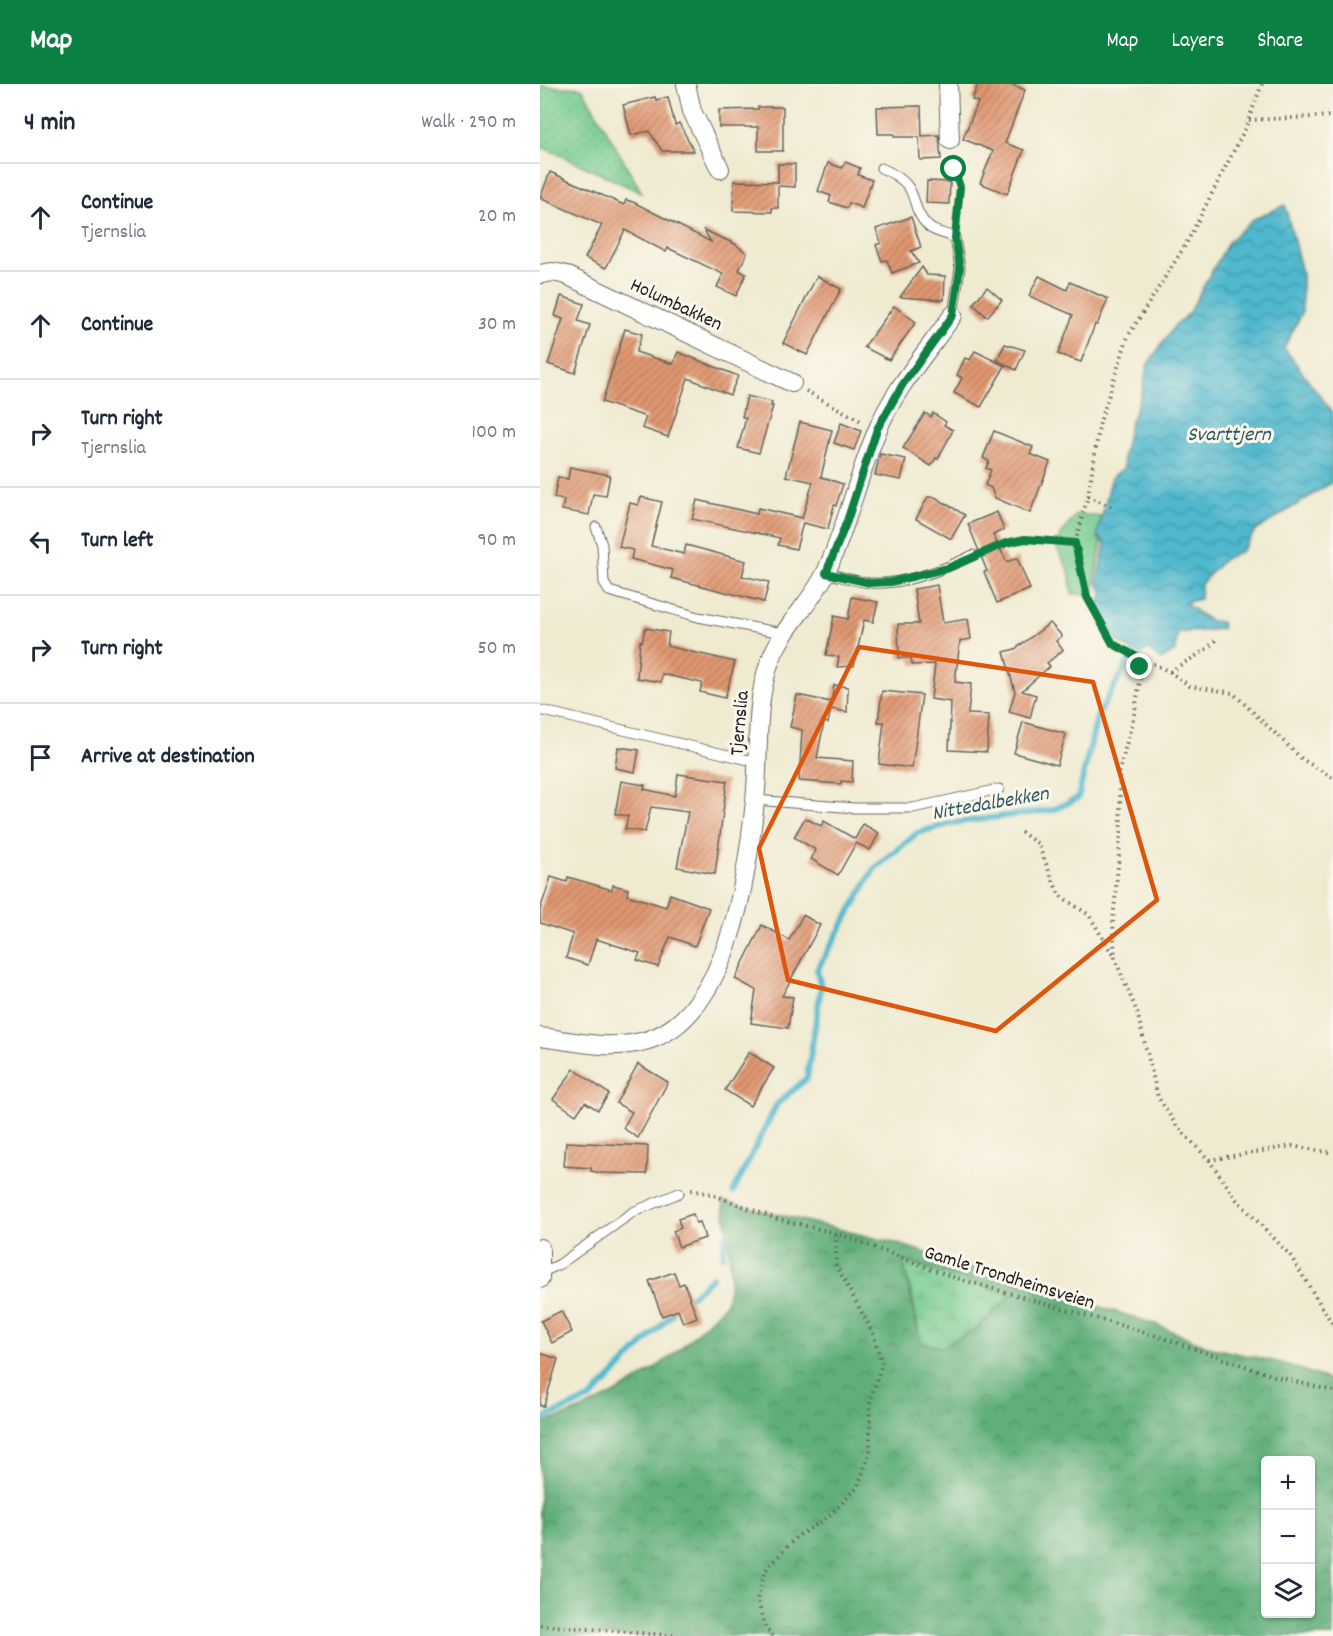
<!DOCTYPE html>
<html lang="en">
<head>
<meta charset="utf-8">
<style>
	body { margin:0; font-family:Dekko,sans-serif; background:#f6f6f7; color:#1f2937 }
	.controls { position:absolute; right:18px; bottom:18px; display:grid; overflow:hidden; border-radius:6px; box-shadow:0 2px 4px #0004 }
	.controls button { width:54px; height:54px; display:grid; place-items:center; padding:0; border:0; border-bottom:2px solid #e0e1e3; background:#fff; color:#1f2937; font:30px sans-serif }
	.stop { position:absolute; width:18px; height:18px; margin:-14px; border:4px solid #0b8043; border-radius:50%; background:#fff }
	.stop.end { background:#0b8043; border-color:#fff; box-shadow:0 2px 6px #0008 }
	.list { margin:0; padding:0; list-style:none }
	h2 { display:flex; justify-content:space-between; align-items:center; height:78px; margin:0; padding:0 24px; font-size:26px }
	h2 small { font-size:20px; font-weight:400; color:#747a83 }
	.list li { display:grid; grid-template-columns:39px 1fr auto; gap:18px; align-items:center; box-sizing:border-box; height:108px; padding:0 24px; border-top:2px solid #e0e1e3 }
	.list b { display:block; font-size:22px; white-space:nowrap }
	.list p { margin:0; font-size:20px; white-space:nowrap; color:#747a83 }
	.list em { font-size:20px; font-style:normal; color:#747a83 }
	.icon { flex:none; width:33px; height:33px; fill:none; stroke:currentColor; stroke-width:2; stroke-linecap:round; stroke-linejoin:round }
	.map { position:relative; flex:none; width:793px; height:1552px; overflow:hidden }
	header { display:flex; align-items:center; gap:36px; box-sizing:border-box; height:84px; padding:0 30px; background:#0b8043; color:#fff }
	header strong { font-size:28px }
	nav { display:flex; gap:33px; margin-inline-start:auto; font-size:21px }
	main { display:flex }
	aside { flex:1; background:#fff }
	.map>svg:first-child { display:block }
	.grass { fill:url(#grass-dots); stroke:#487456; stroke-width:1.5 }
	.forest { fill:url(#forest-crowns); stroke:#3e664b; stroke-width:1.5; fill-rule:evenodd }
	.wetland { fill:url(#wetland-marsh); stroke:#487456; stroke-width:1.5 }
	.park { fill:#75cb8f; stroke:#487456; stroke-width:1.5 }
	.water { fill:url(#water-waves); stroke:#366a74; stroke-width:1.5 }
	.lines { fill:none; stroke-linecap:round; stroke-linejoin:round }
	.stream { stroke:#4fb8cd; stroke-width:6 }
	.building { fill:url(#building-hatch) }
	.service-casing { stroke:#66645b; stroke-width:11 }
	.minor-casing { stroke:#66645b; stroke-width:20 }
	.path { stroke:#66645b; stroke-width:4; stroke-dasharray:1.5 4.5; stroke-linecap:butt }
	.service { stroke:#fff; stroke-width:9 }
	.minor { stroke:#fff; stroke-width:18 }
	.route { stroke:#0b8043; stroke-width:8 }
	.marked { fill:none; stroke:#de560d; stroke-width:4.5; stroke-linejoin:round }
	.labels { text-anchor:middle; stroke-width:6; stroke-linejoin:round; paint-order:stroke }
	.street-label { font-size:20px; fill:#1c1c1c; stroke:#fbf7ec }
	.water-label { font-size:21px; font-style:italic; fill:#305a63; stroke:#fbf7ec }
</style>
</head>
<body>
<header>
<strong>Map</strong>
<nav><a>Map</a><a>Layers</a><a>Share</a></nav>
</header>
<main>
<aside>
<h2>4 min<small>Walk · 290 m</small></h2>
<ul class="list">
<li><svg class="icon" aria-label="ahead" viewBox="0 0 24 24"><path d="M12 20V5M6 11l6-6 6 6"/></svg><div><b>Continue</b><p>Tjernslia</p></div><em>20 m</em></li>
<li><svg class="icon" aria-label="ahead" viewBox="0 0 24 24"><path d="M12 20V5M6 11l6-6 6 6"/></svg><div><b>Continue</b></div><em>30 m</em></li>
<li><svg class="icon" aria-label="right" viewBox="0 0 24 24"><path d="M7 20v-9h11M14 6l5 5-5 5"/></svg><div><b>Turn right</b><p>Tjernslia</p></div><em>100 m</em></li>
<li><svg class="icon" aria-label="left" viewBox="0 0 24 24"><path d="M17 20v-9H6M10 6l-5 5 5 5"/></svg><div><b>Turn left</b></div><em>90 m</em></li>
<li><svg class="icon" aria-label="right" viewBox="0 0 24 24"><path d="M7 20v-9h11M14 6l5 5-5 5"/></svg><div><b>Turn right</b></div><em>50 m</em></li>
<li><svg class="icon" aria-label="arrive" viewBox="0 0 24 24"><path d="M6 21V4h12l-3 4 3 4H6"/></svg><div><b>Arrive at destination</b></div></li>
</ul>
</aside>
<div class="map">
<svg width="793" height="1552" viewBox="0 0 793 1552">
	<defs>
		<pattern id="grass-dots" width="8" height="8" patternUnits="userSpaceOnUse" patternTransform="scale(1.5)"><rect width="8" height="8" fill="#75cb8f"/><path d="M2 2h.1M6 6h.1" fill="none" stroke="#65ae7b" stroke-width="1.8" stroke-linecap="round"/></pattern>
		<pattern id="forest-crowns" width="20" height="18" patternUnits="userSpaceOnUse" patternTransform="scale(1.5)"><rect width="20" height="18" fill="#60af7a"/><path d="M2 6a3 3 0 1 1 6 0M12 15a3 3 0 1 1 6 0" fill="none" stroke="#4e8e63"/></pattern>
		<pattern id="wetland-marsh" width="20" height="14" patternUnits="userSpaceOnUse" patternTransform="scale(1.5)"><rect width="20" height="14" fill="#75cb8f"/><path d="M1 5h8M5 5V1M11 12h8M15 12V8" fill="none" stroke="#65ae7b"/></pattern>
		<pattern id="water-waves" width="16" height="10" patternUnits="userSpaceOnUse" patternTransform="scale(1.5)"><rect width="16" height="10" fill="#4fb8cd"/><path d="M0 5q4-4 8 0t8 0" fill="none" stroke="#4195a6"/></pattern>
		<pattern id="building-hatch" width="6" height="6" patternUnits="userSpaceOnUse" patternTransform="scale(1.5)"><rect width="6" height="6" fill="#e09771"/><path d="M-1 1l2-2M0 6l6-6M5 7l2-2" fill="none" stroke="#b57a5c"/></pattern>
	</defs>
	<rect width="100%" height="100%" fill="#fbf7ec"/>
	<filter id="ink" filterUnits="userSpaceOnUse"><feTurbulence type="fractalNoise" baseFrequency=".0167" numOctaves="2"/><feDisplacementMap in="SourceGraphic" scale="12" xChannelSelector="R" yChannelSelector="G"/><feConvolveMatrix kernelMatrix="1 2 1 2 8 2 1 2 1" color-interpolation-filters="sRGB"/></filter>
	<filter id="wash" filterUnits="userSpaceOnUse"><feTurbulence type="fractalNoise" baseFrequency=".008" numOctaves="4" result="noise"/><feDisplacementMap in="SourceGraphic" scale="24" xChannelSelector="R" yChannelSelector="G"/><feGaussianBlur stdDeviation="1.35" result="paint"/><feColorMatrix in="noise" values="0 0 0 0 0 0 0 0 0 0 0 0 0 0 0 0 0 1.4 0 .05"/><feComposite in="paint" operator="in"/></filter>
	<g filter="url(#wash)">
		<rect width="100%" height="100%" fill="#efead0"/>
		<path class="grass" d="M0 2 42 4 102 109 0 62Z"/>
		<path class="forest" d="M183 1117 355 1159 615 1240 672 1264 742 1279 793 1297V1552H0V1340C63 1321 119 1290 164 1241 170 1235 182 1226 186 1218 195 1194 186 1142 183 1117ZM363 1176 470 1211 436 1245 401 1263 380 1258ZM726 1376H770V1530H726Z"/>
		<path class="wetland" d="M362 1176 471 1211 436 1245 401 1263 380 1258 373 1215Z"/>
		<path class="park" d="M537 430 561 433 558 455 562 458 555 494V511L532 510 529 486 517 465 520 452Z"/>
		<path class="water" d="M745 121 762 189V229L744 264 793 329 791 399 715 447 702 467 684 475 661 500 660 515 645 519 670 537 681 538 682 545 638 549 635 567 621 576 607 565 600 571 578 558 555 520 561 517 562 509 557 497 565 460 557 451 572 393 584 384 583 373 589 343 601 311 608 280 635 241 648 230 689 157 714 135Z"/>
		<g class="lines">
			<g class="stream">
				<path d="M193 1108 237 1020 267 994 281 903 277 886 334 785 377 749 412 739 513 726 538 714 557 633 594 567"/>
				<path d="M183 1172 185 1152"/>
				<path d="M152 1212 172 1193"/>
				<path d="M0 1336 51 1314 132 1230"/>
			</g>
		</g>
		<g id="blocks">
			<g class="building">
				<path d="M438 0H470L485 6 465 59 484 66 467 110 440 99 453 67 423 55 438 18 432 16Z"/>
				<path d="M115 13 116 16 128 13 135 41 139 39 154 67H122L109 47 91 51 83 21Z"/>
				<path d="M381 22 382 52 399 51 401 75 380 76 379 53H354V50H338L337 23Z"/>
				<path d="M218 23H243V67H218V43H179V26L218 25Z"/>
				<path d="M305 78 320 84 318 91 332 96 322 124 309 119 307 124 289 118 291 112 278 107 288 79 302 84Z"/>
				<path d="M238 80H255V103L238 102V124H232V128L193 127 194 97 238 98Z"/>
				<path d="M10 88 84 121 86 116 93 118 171 158 164 146 195 160 207 169 199 186 206 190 196 212 177 203 183 190 128 164 126 168 85 146 66 184 45 174 62 141 0 114Z"/>
				<path d="M387 97 410 98 409 120 386 119Z"/>
				<path d="M371 133 381 163 371 167 379 179 352 189 347 176 342 177 336 161 341 159 336 145Z"/>
				<path d="M382 183 387 191 405 192 404 216 360 213Z"/>
				<path d="M277 192 301 205 267 271 243 259Z"/>
				<path d="M499 192 527 206 530 198 568 215 557 241 555 240 541 278 518 270 533 231 489 212Z"/>
				<path d="M447 203 462 216 447 233 433 220Z"/>
				<path d="M21 212 44 220 38 237 50 241 35 289 8 280 23 235 15 232Z"/>
				<path d="M354 222 376 238 349 276 324 263Z"/>
				<path d="M85 245 102 250 96 268 133 280 138 268 198 292 190 311 148 294 128 353 102 344 106 333 62 318Z"/>
				<path d="M465 260 485 266 476 286 457 276Z"/>
				<path d="M435 267 465 282 441 323 414 309 422 294 417 291 425 274 430 276Z"/>
				<path d="M207 312 232 318 231 322H233L219 369 198 364 206 334 202 333Z"/>
				<path d="M385 329 391 333 393 329 406 338 404 341 413 346 398 375 396 374 391 382 363 364Z"/>
				<path d="M260 338 292 346 281 393 303 400 296 422 294 421 288 445 263 439 256 465 238 461 240 454 152 435 157 416 217 430 218 424 262 434 273 398 246 392Z"/>
				<path d="M301 339 321 347 314 366 294 359Z"/>
				<path d="M454 347 493 363 490 370 510 378 490 429 455 414 451 404 445 401 451 386 446 384 449 377 443 374Z"/>
				<path d="M340 370 366 375 361 396 335 391Z"/>
				<path d="M30 383 70 391 66 412 53 410 49 431 22 426 24 416 14 414 18 393 28 395Z"/>
				<path d="M101 413 122 418 111 462 144 470 146 461 206 477 202 492 229 498 224 518 131 494 133 486 91 475 93 466 79 463 90 419 98 421Z"/>
				<path d="M388 413H395L425 431 411 455 376 435Z"/>
				<path d="M457 428 464 446 453 451 467 478 477 474 490 505 457 519 444 488 447 487 428 440Z"/>
				<path d="M397 501 403 539 428 535 431 555 420 557 415 598 431 600 428 630 449 631 447 668 409 666 411 618 391 615 395 580 372 581 371 574H359L358 540H379L374 505Z"/>
				<path d="M312 513 338 518 333 538 324 536 314 582 297 583 299 573 286 571 294 532 308 535Z"/>
				<path d="M510 539 522 552 516 557 523 566 507 579 510 582 482 607 496 611 490 634 469 628 475 608 464 568 475 565Z"/>
				<path d="M105 544 129 548 127 562 195 578 185 614 160 608 162 599 122 590 121 598 97 594 100 557 102 558Z"/>
				<path d="M294 601 308 603 307 628 291 625 288 639 284 638 277 674 313 677 312 698 301 697V700L259 697 262 646 250 643 257 611 291 618Z"/>
				<path d="M342 607 382 611 372 684 339 680 344 638H338Z"/>
				<path d="M483 638 526 650 517 681 474 669Z"/>
				<path d="M78 663 99 666 95 688 75 684Z"/>
				<path d="M138 690 187 697 175 790 137 783 148 728 111 723 105 748 85 745 88 732 75 730 81 697 105 701 104 705 135 712Z"/>
				<path d="M265 734 281 742 284 737 315 755 323 740 339 749 330 766 316 759 298 791 271 775 276 766 254 753Z"/>
				<path d="M11 793 27 798 28 793 72 806 73 801 88 805 87 811 126 823 130 810 169 824 155 862 130 853 118 883 97 876 100 869 56 855 48 881 26 874 33 850 0 839V826Z"/>
				<path d="M263 831 280 841 242 912 253 913 248 944 211 939 216 906 195 895 222 841 249 856Z"/>
				<path d="M209 968 234 984 210 1022 185 1006Z"/>
				<path d="M98 980 128 998 98 1054 83 1044 92 1028 76 1019Z"/>
				<path d="M34 985 69 1010 58 1026 45 1018 36 1031 13 1015Z"/>
				<path d="M26 1058 108 1062 107 1090 62 1089 51 1087V1084L24 1082Z"/>
				<path d="M153 1130 156 1139 160 1138 165 1154 139 1163 133 1147 141 1144 138 1135Z"/>
				<path d="M134 1188 139 1201 144 1199 157 1233 143 1239 138 1226 122 1232 109 1197Z"/>
				<path d="M21 1227 32 1248 12 1259 1 1237Z"/>
				<path d="M0 1269 18 1275 4 1322H0Z"/>
			</g>
		</g>
	</g>
	<g filter="url(#ink)">
		<use href="#blocks" fill-opacity="0" stroke="#66645b" stroke-width="1.5"/>
		<g class="lines">
			<g class="service-casing">
				<g id="service">
					<path d="M341 84C386 103 365 120 389 143 396 149 406 149 415 154L420 184 413 231"/>
					<path d="M56 443 62 461 64 499 69 507 158 533 242 549"/>
					<path d="M286 489C300 492 316 498 331 499 366 501 403 486 433 471"/>
					<path d="M0 626 217 678"/>
					<path d="M215 716 314 724H373L459 705"/>
					<path d="M1 1189 20 1180 93 1128 139 1109"/>
				</g>
			</g>
			<g class="minor-casing">
				<g id="minor">
					<path d="M146 0 152 27 180 85"/>
					<path d="M408 0 410 56"/>
					<path d="M0 190 13 188 26 191 252 299"/>
					<path d="M0 953C34 957 67 966 101 958 189 938 207 791 215 717 220 672 214 623 229 580 242 542 272 520 287 486 307 441 318 392 337 347 354 305 387 268 413 231"/>
					<path d="M0 1164V1195"/>
				</g>
			</g>
			<g class="path">
				<path d="M722 0 705 45 646 160 588 252 560 338 548 412 535 459 547 513 573 560 630 588 650 602 693 609 762 675 793 694"/>
				<path d="M709 36 793 32"/>
				<path d="M413 74 420 103 417 140"/>
				<path d="M266 307 323 338"/>
				<path d="M548 412 574 424"/>
				<path d="M445 467 485 455 535 459"/>
				<path d="M603 576 595 627 579 688 581 748 573 838 575 875 597 928 618 1013 636 1041 669 1076 697 1116 750 1171 793 1241"/>
				<path d="M630 588C646 576 667 569 678 553"/>
				<path d="M481 748 498 760 519 811 549 831 574 873"/>
				<path d="M669 1076 752 1062 793 1069"/>
				<path d="M151 1106 171 1110 237 1135 296 1149 413 1193 614 1251 737 1293 793 1307"/>
				<path d="M0 1541 139 1552"/>
				<path d="M233 1552 226 1545 217 1515 226 1486 256 1453 287 1434 317 1404 330 1369V1316L342 1280 333 1249 296 1181V1149"/>
			</g>
			<use href="#service" class="service"/>
			<use href="#minor" class="minor"/>
		</g>
	</g>
	<g class="lines" filter="url(#ink)">
		<path class="route" d="M414 85 420 103 415 154 420 184 413 231 363 300 337 345 307 437 286 489 330 499 351 498 408 484 466 459 485 455 535 459 547 513 573 560 603 576 600 583"/>
	</g>
	<path class="marked" d="M319 563 553 598 617 816 456 947 248 896 219 764Z"/>
	<g class="labels">
		<g class="street-label">
			<text transform="translate(137 219) rotate(25)" y="7">Holumbakken</text>
			<text transform="translate(198 639) rotate(-85)" y="7">Tjernslia</text>
			<text transform="translate(470 1192) rotate(17)" y="7">Gamle Trondheimsveien</text>
		</g>
		<g class="water-label">
			<text x="689" y="356">Svarttjern</text>
			<text transform="translate(450 718) rotate(-10)" y="7">Nittedalbekken</text>
		</g>
	</g>
</svg>
<div class="controls">
<button>+</button>
<button>−</button>
<button><svg class="icon" aria-label="layers" viewBox="0 0 24 24"><path d="M12 4l9 5-9 5-9-5zM3 14l9 5 9-5"/></svg></button>
</div>
<div class="stop" style="left:414px;top:85px"></div>
<div class="stop end" style="left:600px;top:583px"></div>
</div>
</main>
</body>
</html>
